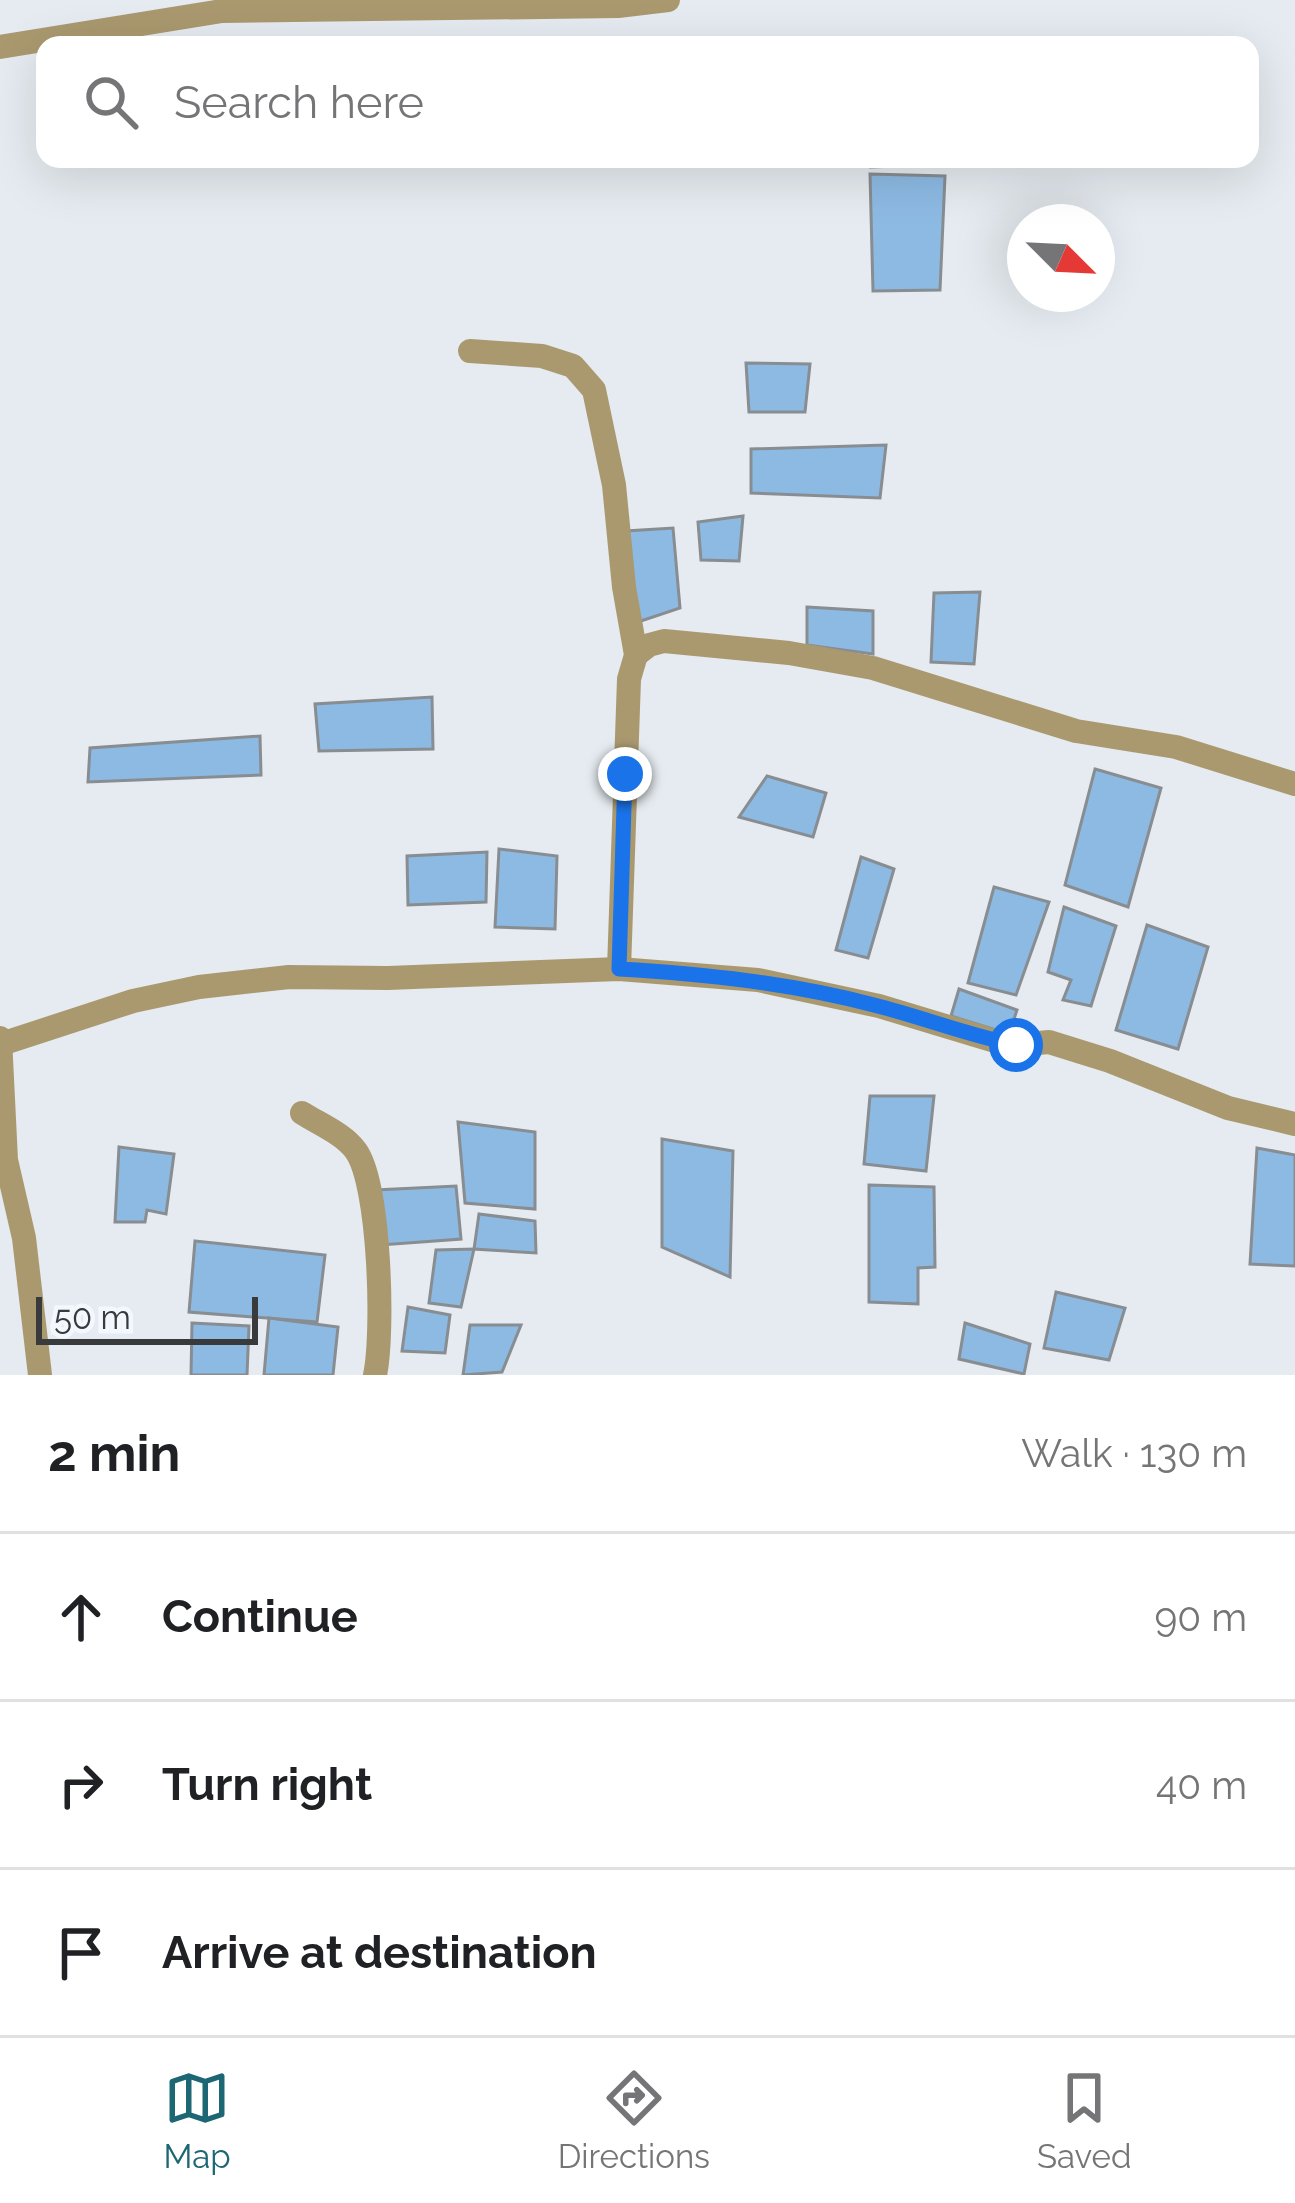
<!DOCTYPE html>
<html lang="en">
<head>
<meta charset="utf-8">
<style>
	body { margin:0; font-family:Raleway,sans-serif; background:#f6f6f6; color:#202124 }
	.compass { position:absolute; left:1007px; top:204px; width:108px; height:108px; border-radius:50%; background:#fff; box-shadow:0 12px 48px #0002; rotate:114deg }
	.scale { position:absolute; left:36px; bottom:30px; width:222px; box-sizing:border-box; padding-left:12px; border:6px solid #383a3c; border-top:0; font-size:33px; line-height:42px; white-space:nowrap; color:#383a3c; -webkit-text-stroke:9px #f3f8fe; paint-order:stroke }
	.stop { position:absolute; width:36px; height:36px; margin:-27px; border:9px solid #1a73e8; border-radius:50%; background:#fff }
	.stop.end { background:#1a73e8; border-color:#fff; box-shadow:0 3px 12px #0008 }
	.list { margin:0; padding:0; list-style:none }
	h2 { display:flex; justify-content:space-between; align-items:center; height:156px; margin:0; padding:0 48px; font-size:51px }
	h2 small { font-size:39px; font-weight:400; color:#757577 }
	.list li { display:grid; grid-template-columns:78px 1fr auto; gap:36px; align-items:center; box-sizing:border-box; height:168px; padding:0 48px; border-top:3px solid #e0e0e0 }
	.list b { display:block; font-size:45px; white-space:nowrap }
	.list em { font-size:39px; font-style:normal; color:#757577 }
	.icon { flex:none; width:66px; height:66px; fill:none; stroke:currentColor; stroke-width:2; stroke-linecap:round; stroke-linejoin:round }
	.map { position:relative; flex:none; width:1295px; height:1375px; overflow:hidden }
	.search { position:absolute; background:#fff; box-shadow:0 12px 48px #0002; left:36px; right:36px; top:36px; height:132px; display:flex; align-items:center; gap:30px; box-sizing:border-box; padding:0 42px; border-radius:24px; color:#757577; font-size:45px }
	.sheet { height:660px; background:#fff }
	nav { display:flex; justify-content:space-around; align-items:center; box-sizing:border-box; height:168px; border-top:3px solid #e0e0e0; background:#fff; font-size:33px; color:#757577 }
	nav a { display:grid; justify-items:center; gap:6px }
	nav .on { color:#1d6673 }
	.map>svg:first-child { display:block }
	.building { fill:#8dbae3; stroke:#888d92; stroke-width:3 }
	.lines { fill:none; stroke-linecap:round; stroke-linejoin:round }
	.minor { stroke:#aa996f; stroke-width:24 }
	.route { stroke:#1a73e8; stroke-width:15 }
</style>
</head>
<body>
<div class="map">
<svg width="1295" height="1375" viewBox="0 0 1295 1375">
	<rect width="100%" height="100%" fill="#e5ebf0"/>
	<g class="building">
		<path d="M872 159H954V164L871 167Z"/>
		<path d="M870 174 945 176 940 290 873 291Z"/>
		<path d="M746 363 810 364 805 412H749Z"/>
		<path d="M886 445 880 498 751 493V449Z"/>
		<path d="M743 516 739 561 701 560 698 522Z"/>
		<path d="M673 528 680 608 638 622 626 531Z"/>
		<path d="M980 592 974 664 931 662 934 593Z"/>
		<path d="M807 607 873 611V654L807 645Z"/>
		<path d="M432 697 433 749 319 751 315 704Z"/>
		<path d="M260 736 261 775 88 782 90 748Z"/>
		<path d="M1095 769 1161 788 1128 907 1065 885Z"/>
		<path d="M767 776 826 793 813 837 739 817Z"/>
		<path d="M499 849 557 856 555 929 495 927Z"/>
		<path d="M487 852 486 902 408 905 407 856Z"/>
		<path d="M861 857 894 869 868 958 836 950Z"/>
		<path d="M994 887 1049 902 1016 995 968 983Z"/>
		<path d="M1064 907 1116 926 1091 1006 1063 1000 1071 980 1048 972Z"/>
		<path d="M1147 925 1208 947 1178 1049 1116 1030Z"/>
		<path d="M959 989 1017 1010 1009 1034 951 1016Z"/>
		<path d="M870 1096H934L926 1171 864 1164Z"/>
		<path d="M458 1122 535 1132V1209L465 1203Z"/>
		<path d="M662 1139 733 1151 730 1277 662 1247Z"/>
		<path d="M119 1147 174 1154 166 1214 147 1210 145 1222H115Z"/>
		<path d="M1257 1148 1295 1155V1266L1250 1264Z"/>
		<path d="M869 1185 934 1187 935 1267 918 1268V1304L869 1302Z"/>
		<path d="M456 1186 461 1239 381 1245 376 1190Z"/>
		<path d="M479 1214 535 1221 536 1253 474 1249Z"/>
		<path d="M195 1241 325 1255 317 1322 189 1312Z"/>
		<path d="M474 1249 461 1307 429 1303 436 1250Z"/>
		<path d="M1056 1292 1125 1308 1109 1360 1044 1348Z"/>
		<path d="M408 1307 450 1315 445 1353 402 1351Z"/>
		<path d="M269 1318 338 1327 333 1375H264Z"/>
		<path d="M192 1323 249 1326 247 1375H191Z"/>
		<path d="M965 1323 1030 1344 1024 1374 959 1359Z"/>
		<path d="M470 1325H521L502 1372 463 1375Z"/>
	</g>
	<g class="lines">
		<g class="minor">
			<path d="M0 47 222 11 618 6 668 0"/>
			<path d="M470 351 542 356 573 366 594 390 614 485 624 587 636 655 629 679 619 969"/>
			<path d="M636 655 649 645 664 641 789 653 873 668 1076 731 1176 747 1295 784"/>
			<path d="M0 1038 6 1160 24 1238 40 1375"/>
			<path d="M1 1044 133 1001 199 987 289 977 388 978 619 969 758 980 879 1006 995 1041 1016 1045 1049 1042 1110 1061 1228 1108 1295 1124"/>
			<path d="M302 1113C319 1124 344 1134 356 1151 380 1185 384 1333 375 1375"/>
		</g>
	</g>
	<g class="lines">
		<path class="route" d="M625 774 619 969C705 974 790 983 874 1005 922 1017 967 1035 1016 1045"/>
	</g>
</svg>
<svg class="compass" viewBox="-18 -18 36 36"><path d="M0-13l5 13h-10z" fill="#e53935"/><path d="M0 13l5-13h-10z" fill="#757577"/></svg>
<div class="scale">50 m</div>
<div class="stop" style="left:1016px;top:1045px"></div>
<div class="stop end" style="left:625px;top:774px"></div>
<div class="search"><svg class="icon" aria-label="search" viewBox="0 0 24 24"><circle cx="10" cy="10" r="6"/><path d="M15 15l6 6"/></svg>Search here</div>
</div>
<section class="sheet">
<h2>2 min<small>Walk · 130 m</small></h2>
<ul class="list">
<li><svg class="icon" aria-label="ahead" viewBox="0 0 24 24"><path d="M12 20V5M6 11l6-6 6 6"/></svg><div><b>Continue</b></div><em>90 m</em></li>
<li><svg class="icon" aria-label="right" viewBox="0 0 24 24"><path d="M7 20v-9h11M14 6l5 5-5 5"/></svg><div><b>Turn right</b></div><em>40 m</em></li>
<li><svg class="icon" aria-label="arrive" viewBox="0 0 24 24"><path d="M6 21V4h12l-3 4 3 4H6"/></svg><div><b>Arrive at destination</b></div></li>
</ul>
</section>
<nav>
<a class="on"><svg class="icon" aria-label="map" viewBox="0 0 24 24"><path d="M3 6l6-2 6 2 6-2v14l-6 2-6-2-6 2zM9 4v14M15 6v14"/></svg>Map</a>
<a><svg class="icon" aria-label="directions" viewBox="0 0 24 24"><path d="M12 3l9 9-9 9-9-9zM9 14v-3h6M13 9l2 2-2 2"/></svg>Directions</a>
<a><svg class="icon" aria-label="saved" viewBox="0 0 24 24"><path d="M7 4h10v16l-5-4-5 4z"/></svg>Saved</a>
</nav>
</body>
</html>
